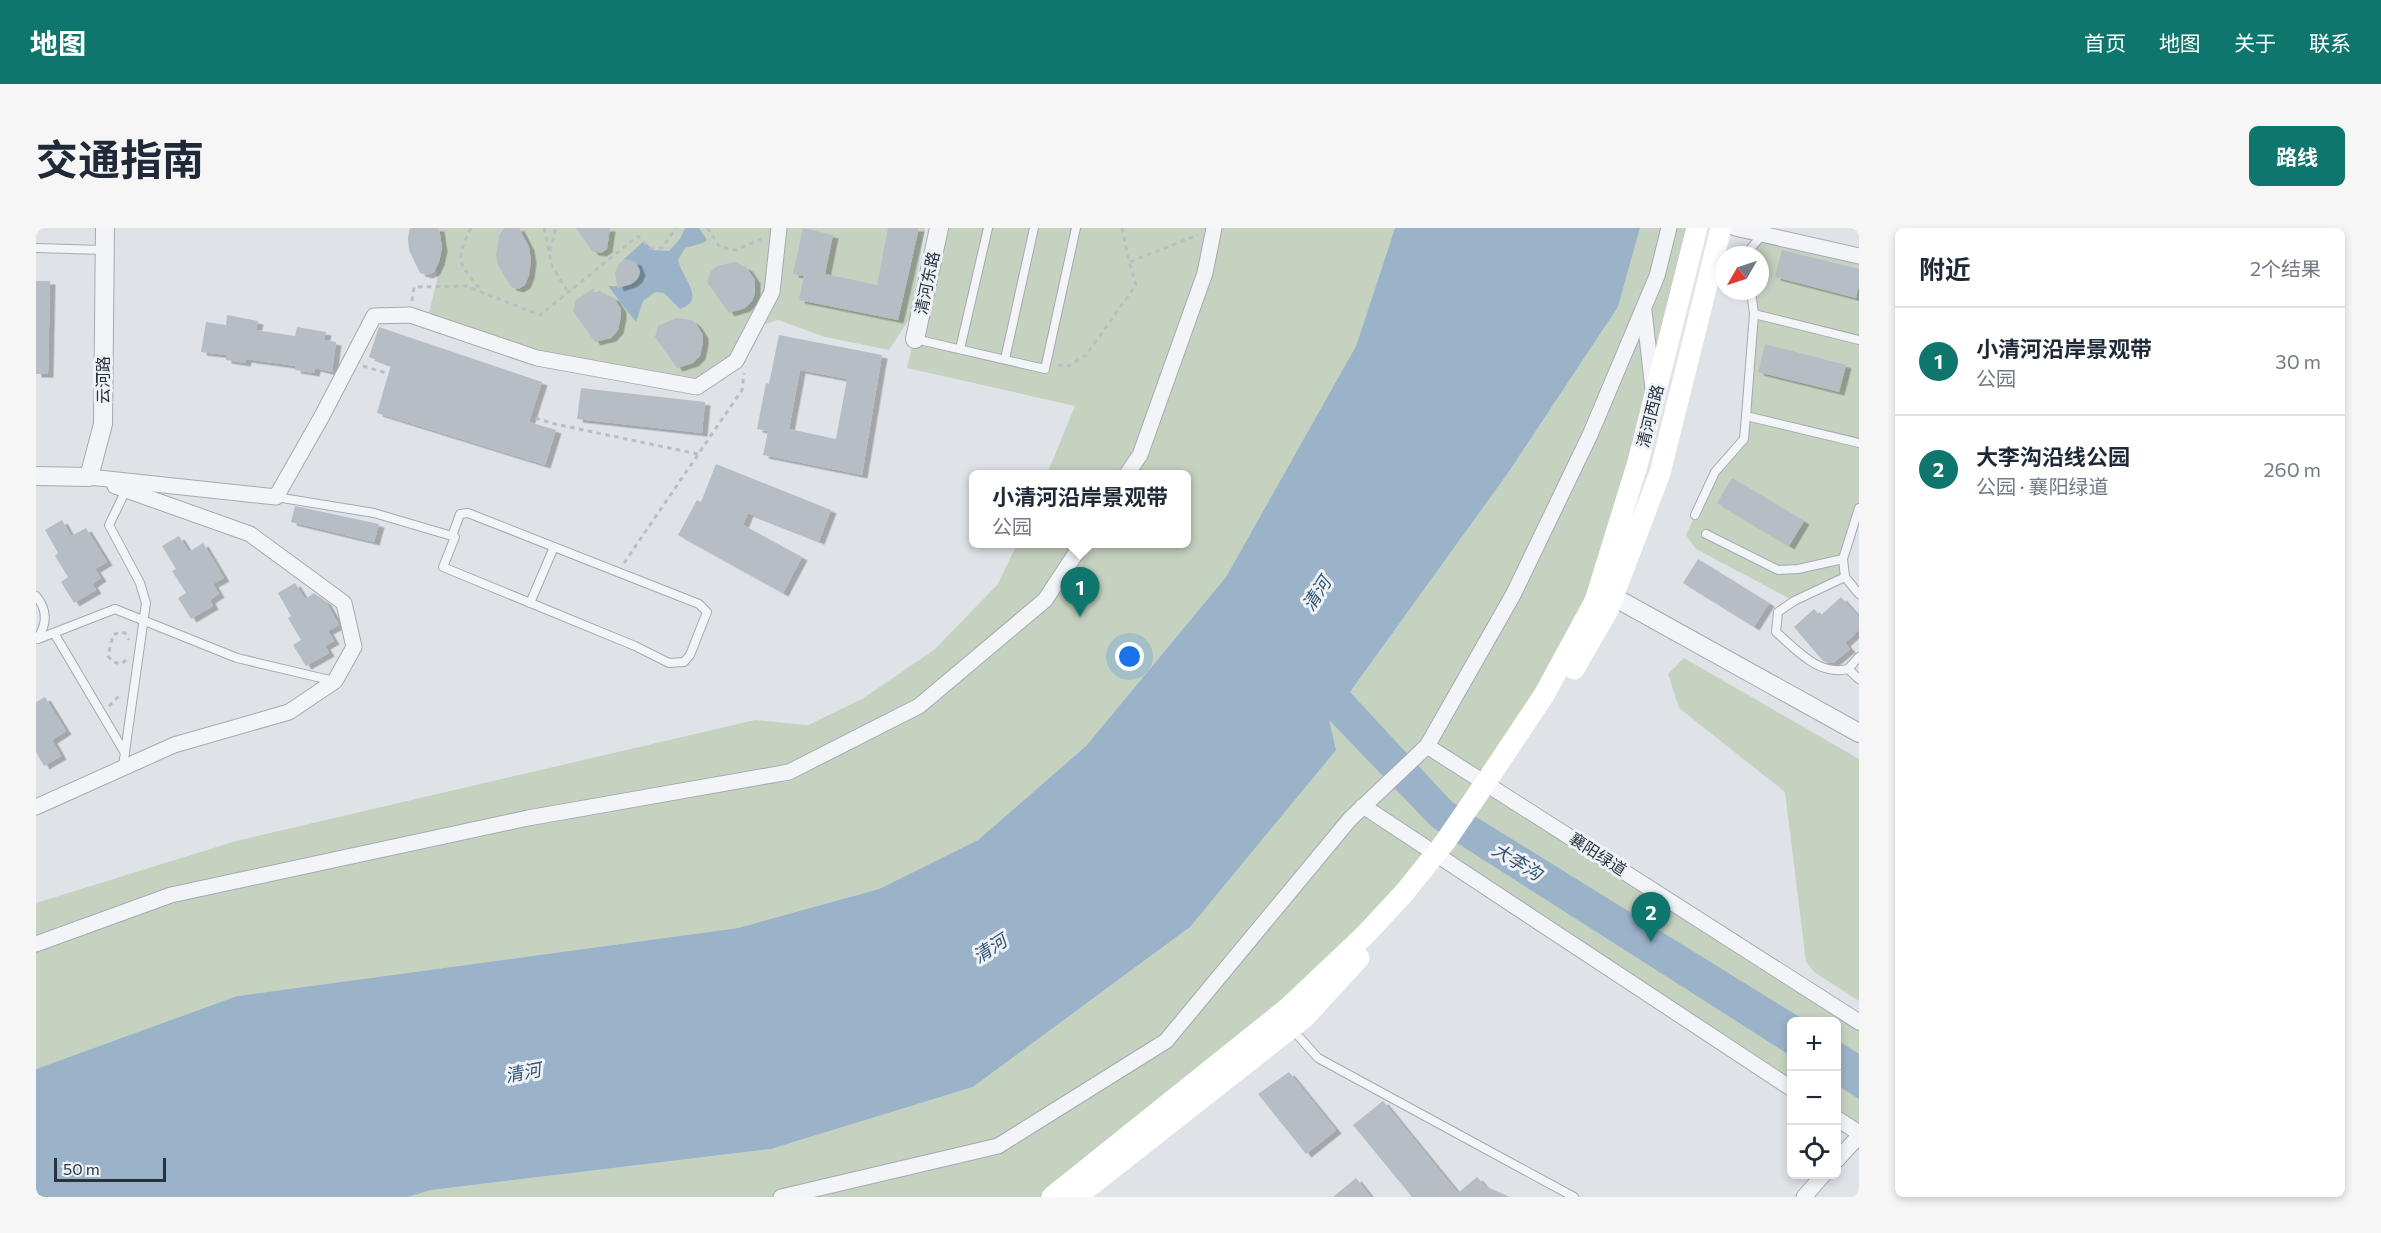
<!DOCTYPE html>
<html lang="zh">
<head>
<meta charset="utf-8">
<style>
	body { margin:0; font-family:Commissioner,"Noto Sans SC",sans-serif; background:#f6f6f7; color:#1f2937 }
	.controls { position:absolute; right:18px; bottom:18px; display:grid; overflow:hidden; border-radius:9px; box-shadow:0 3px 9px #0003 }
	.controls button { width:54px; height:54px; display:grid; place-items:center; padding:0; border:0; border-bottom:2px solid #e0e1e3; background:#fff; color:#1f2937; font:30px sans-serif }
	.compass { position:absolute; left:1679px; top:18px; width:54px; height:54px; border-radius:50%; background:#fff; box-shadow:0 3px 9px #0003; rotate:231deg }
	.scale { position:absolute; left:18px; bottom:15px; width:112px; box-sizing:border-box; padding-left:6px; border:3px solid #28323f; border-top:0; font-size:16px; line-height:21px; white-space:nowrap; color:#28323f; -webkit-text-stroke:4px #eef2f6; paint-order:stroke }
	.you { position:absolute; left:1094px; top:429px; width:21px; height:21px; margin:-15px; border:4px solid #fff; border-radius:50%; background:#1a73e8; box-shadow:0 0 0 9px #1a73e833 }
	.badge { display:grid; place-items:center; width:39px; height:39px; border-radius:50%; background:#0f766e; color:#fff; font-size:20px; font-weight:700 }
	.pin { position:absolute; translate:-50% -50px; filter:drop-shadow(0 2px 3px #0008) }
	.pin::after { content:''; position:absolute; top:32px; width:21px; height:18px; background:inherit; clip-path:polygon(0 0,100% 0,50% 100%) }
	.popup { position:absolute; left:933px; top:242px; width:222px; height:78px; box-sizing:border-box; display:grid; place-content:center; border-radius:9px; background:#fff; filter:drop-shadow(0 2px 4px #0005); font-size:20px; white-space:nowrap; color:#747a83 }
	.popup b { font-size:22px; color:#1f2937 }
	.popup::after { content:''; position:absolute; left:50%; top:100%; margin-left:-12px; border:12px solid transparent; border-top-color:#fff }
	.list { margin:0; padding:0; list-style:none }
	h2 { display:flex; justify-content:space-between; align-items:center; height:78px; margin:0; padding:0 24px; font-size:26px }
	h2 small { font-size:20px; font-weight:400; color:#747a83 }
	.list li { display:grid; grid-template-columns:39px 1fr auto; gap:18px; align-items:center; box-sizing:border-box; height:108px; padding:0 24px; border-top:2px solid #e0e1e3 }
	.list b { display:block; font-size:22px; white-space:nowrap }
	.list p { margin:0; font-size:20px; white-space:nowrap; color:#747a83 }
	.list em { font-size:20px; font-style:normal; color:#747a83 }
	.icon { flex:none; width:33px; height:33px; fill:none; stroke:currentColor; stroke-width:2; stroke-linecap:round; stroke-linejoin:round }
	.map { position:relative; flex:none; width:1823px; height:969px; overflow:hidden; border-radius:9px }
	header { display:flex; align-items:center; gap:36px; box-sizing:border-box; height:84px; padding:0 30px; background:#0f766e; color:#fff }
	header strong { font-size:28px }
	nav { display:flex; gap:33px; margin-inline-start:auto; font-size:21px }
	.intro { display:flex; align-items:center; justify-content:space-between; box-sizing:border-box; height:144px; padding:0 36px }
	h1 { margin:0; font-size:42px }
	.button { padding:15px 27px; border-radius:9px; background:#0f766e; color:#fff; font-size:21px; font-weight:700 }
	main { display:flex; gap:36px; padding:0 36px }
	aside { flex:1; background:#fff; border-radius:9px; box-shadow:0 3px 9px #0003 }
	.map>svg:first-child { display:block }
	.green { fill:#c6d2c0 }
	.water { fill:#9ab3c8 }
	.building { fill:#b6bdc5; fill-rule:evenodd; filter:url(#shadow) }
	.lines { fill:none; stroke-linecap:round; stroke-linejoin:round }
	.service-casing { stroke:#a4aab2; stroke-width:10 }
	.minor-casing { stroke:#a4aab2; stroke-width:17 }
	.tertiary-casing { stroke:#a4aab2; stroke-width:20 }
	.path { stroke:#b9bec3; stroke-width:3; stroke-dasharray:4.5 4.5; stroke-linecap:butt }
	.service { stroke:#f2f4f7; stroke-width:8 }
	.minor { stroke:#f2f4f7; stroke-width:15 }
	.tertiary { stroke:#f2f4f7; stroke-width:18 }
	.secondary { stroke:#fff; stroke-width:21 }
	.labels { text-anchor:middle; stroke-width:6; stroke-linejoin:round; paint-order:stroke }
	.street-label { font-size:16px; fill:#28323f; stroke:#eef2f6 }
	.water-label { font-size:18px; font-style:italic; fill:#325373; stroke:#eef2f6 }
</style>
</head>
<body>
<header>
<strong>地图</strong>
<nav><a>首页</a><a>地图</a><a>关于</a><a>联系</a></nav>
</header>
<div class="intro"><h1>交通指南</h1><a class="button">路线</a></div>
<main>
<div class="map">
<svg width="1823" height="969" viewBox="0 0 1823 969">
	<defs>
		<filter id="shadow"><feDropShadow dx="5.5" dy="3.5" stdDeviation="0" flood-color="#0004"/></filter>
	</defs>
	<rect width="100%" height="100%" fill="#dfe3e8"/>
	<g class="green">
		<path d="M397 0H889L874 90 853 122 789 109 742 92 717 100 700 133 661 159 501 130 391 93 401 52Z"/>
		<path d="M903 0H1359L1320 118 1190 349 1050 518 942 612 843 661 702 700 201 768 0 841V675L200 613 719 492 772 497 826 471 898 422 962 356 981 316H1150V246H1011L1039 178 871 140Z"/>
		<path d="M1604 0H1661L1559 373 1451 554 1823 794V905L1801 890 1800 794H1756L1755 861 1410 634 1401 636 1027 969H372L395 962 735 921 937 859 1154 699 1292 491 1314 464 1472 245 1582 79Z"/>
		<path d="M1727 6 1823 28V280L1807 331 1809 349 1758 373 1660 321 1650 307 1679 244 1708 211 1718 86 1715 63H1724V27H1715Z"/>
		<path d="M1648 430 1823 531V773L1778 744 1770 734 1749 564 1643 480 1632 446Z"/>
	</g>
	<g class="water">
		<path d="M649 0H663L671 12 667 15 649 20 642 32C646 50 671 72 644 81L628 65 619 64 607 73 600 94 572 58C579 58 587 59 593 57 611 51 606 33 588 31L608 13 617 22 633 23 644 11Z"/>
		<path d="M1359 0H1604L1582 79 1472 245 1314 464 1416 574 1770 793 1756 794 1755 828 1396 599 1293 492 1300 522 1154 699 937 859 735 921 395 962 372 969H0V841L201 768 702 700 843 661 942 612 1050 518 1190 349 1320 118Z"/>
		<path d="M1801 812 1823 826V871L1801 857Z"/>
	</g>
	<g class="building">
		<path d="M374 0H403L406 20 403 34 398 44 391 47 384 45 373 22 372 10Z"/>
		<path d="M468 0H483L493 19 495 32 493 47 489 57 482 61 475 59 462 37 460 26 463 8Z"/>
		<path d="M540 0H574L571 21 565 25 557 24Z"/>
		<path d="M767 0 797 7 789 46 841 57 852 0H883L862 92 763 72 768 48 757 46Z"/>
		<path d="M1746 22 1823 41V57L1820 70 1739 49Z"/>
		<path d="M588 31 600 34 604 44 601 51 595 56 582 60 579 46 582 37Z"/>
		<path d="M699 34 711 40 719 52V65L716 73 709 80 693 85 671 54 675 43 681 38Z"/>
		<path d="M0 53H14L12 146H0Z"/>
		<path d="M559 59 557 64H565L578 70 585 81V88L582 102 575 110 559 114 537 83 540 72Z"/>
		<path d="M191 87 222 93 220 102 259 108 261 99 290 104 288 112 300 114 296 144 279 140 278 145 259 142 260 138 210 131 209 135 190 132V127L165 124 170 94 190 97Z"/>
		<path d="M640 90 655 92 660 96 667 107V114L664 128 657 135 641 140 619 109 622 98Z"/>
		<path d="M343 99 506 154 493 194 520 202 509 237 341 185 355 137 333 129Z"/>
		<path d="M743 107 846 127 826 247 727 227 732 203 721 201 730 155 733 156ZM764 142 811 151 800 211 753 201Z"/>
		<path d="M1729 116 1810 137 1803 164 1722 144Z"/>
		<path d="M545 160 669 174 666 205 541 191Z"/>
		<path d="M680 236 795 282 783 313 712 285 707 297 766 329 747 365 642 307 661 272 665 274Z"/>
		<path d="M1696 250 1768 293 1753 318 1681 275Z"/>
		<path d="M259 278 343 296 338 314 255 294Z"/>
		<path d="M26 292 35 308 50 300 71 334 59 341 65 350 56 356 60 362 38 375 25 354 32 349 19 328 22 325 9 302Z"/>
		<path d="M143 308 153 324 167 315 188 350 177 356 183 366 174 372 177 378 155 391 142 370 150 365 136 343 140 341 126 318Z"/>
		<path d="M1662 331 1733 375 1718 399 1647 355Z"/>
		<path d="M259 355 269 371 278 365 290 374 303 397 292 403 298 413 289 418 293 425 270 438 257 417 265 412 252 390 255 388 242 365Z"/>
		<path d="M1805 369 1823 389V402L1809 415 1814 421 1797 435H1793L1787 433 1758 399 1778 381 1784 388Z"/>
		<path d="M9 469 30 503 16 512 25 528 8 538 0 524V474Z"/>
		<path d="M1253 844 1300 902 1270 926 1222 866Z"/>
		<path d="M1347 873 1422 965 1441 949 1449 958 1474 969H1376L1317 897Z"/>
		<path d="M1320 950 1335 969H1297Z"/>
	</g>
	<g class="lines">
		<g class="service-casing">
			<g id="service">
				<path d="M0 20 67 22"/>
				<path d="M1715 27V20L1727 6"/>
				<path d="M1715 63 1718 86 1823 112"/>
				<path d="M1718 86 1710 188 1823 215"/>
				<path d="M879 111 1009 141 1040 0"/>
				<path d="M924 121 952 0"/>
				<path d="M969 131 998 0"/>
				<path d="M240 269 338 285 416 308 419 309 407 339 599 418 633 435 648 434 654 427 671 384 663 376 432 285 424 286 416 308"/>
				<path d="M1823 280 1807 331 1809 349 1823 366"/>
				<path d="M1659 287 1679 244 1708 211 1710 188"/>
				<path d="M1670 306 1742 342 1762 341 1807 331"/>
				<path d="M1809 349 1758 373 1742 384 1740 404C1761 422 1782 448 1812 441"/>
				<path d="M0 368C12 382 11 397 1 411"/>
				<path d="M494 375 518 319"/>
				<path d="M18 405 89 525"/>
				<path d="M2 411 79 381 201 430 298 453"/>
				<path d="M1823 429 1812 441 1823 451"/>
				<path d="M87 538 110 375 104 355 73 297 90 262"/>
				<path d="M1256 801 1282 830 1538 969"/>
			</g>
		</g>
		<g class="minor-casing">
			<g id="minor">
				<path d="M1699 0 1823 28"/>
				<path d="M1608 83 1617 161"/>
				<path d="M1091 246 1104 227 1169 45 1178 0"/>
				<path d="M53 249 240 269 286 188 338 88 374 87 501 130 661 159 700 133 736 64 743 0"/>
				<path d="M1391 518 1823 794"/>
				<path d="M1327 578 1756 861"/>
				<path d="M0 579 138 517 253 484 299 453 318 419 308 375 214 306 79 258"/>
				<path d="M0 716 135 667 492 590 753 544 883 478 1009 372 1046 316"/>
				<path d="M1800 890 1823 905"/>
				<path d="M1800 933 1823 908"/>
				<path d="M745 969 962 918 1130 813 1314 591 1391 518 1477 367 1554 207 1621 48 1633 0"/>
				<path d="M1768 969 1788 946"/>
			</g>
		</g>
		<g class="tertiary-casing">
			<g id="tertiary">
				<path d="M879 111 903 0"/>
				<path d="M0 248 53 249 67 196 69 0"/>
				<path d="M1567 363 1823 505"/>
			</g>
		</g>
		<g class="path">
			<path d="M435 0C418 34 423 36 446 63"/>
			<path d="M508 0 516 38 532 64"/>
			<path d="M671 0 684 19 700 22 727 10"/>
			<path d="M1086 0 1093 34 1162 7"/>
			<path d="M514 23 520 0"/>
			<path d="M376 73 378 59 430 58 504 87 602 8 614 20H626L640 0"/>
			<path d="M1022 137 1033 138 1050 127 1100 57 1093 34"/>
			<path d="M327 138 519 196 662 226"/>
			<path d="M588 335 706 162 708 145"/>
			<path d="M90 432 85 436 77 434 72 428 77 407 84 404 89 405 93 412"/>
			<path d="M73 478 85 466"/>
		</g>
		<use href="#service" class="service"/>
		<use href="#minor" class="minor"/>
		<use href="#tertiary" class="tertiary"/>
		<g class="secondary">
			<path d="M1538 441 1572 382 1624 245 1685 0"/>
			<path d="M1016 969 1253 779 1328 708 1368 665 1409 614 1450 554 1508 467 1559 373 1602 234 1661 0"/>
			<path d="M1040 969 1269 789 1323 730"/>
		</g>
	</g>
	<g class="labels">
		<g class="street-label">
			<text transform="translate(891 55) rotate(-78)" y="6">清河东路</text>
			<text transform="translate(67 152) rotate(-90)" y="6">云河路</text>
			<text transform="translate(1614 188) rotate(-76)" y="6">清河西路</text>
			<text transform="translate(1562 626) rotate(33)" y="6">襄阳绿道</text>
		</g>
		<g class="water-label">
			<text transform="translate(1281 366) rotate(-57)" y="6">清河</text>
			<text transform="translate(1481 634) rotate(31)" y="6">大李沟</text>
			<text transform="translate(954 721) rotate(-33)" y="6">清河</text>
			<text transform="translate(487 845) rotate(-11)" y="6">清河</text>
		</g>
	</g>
</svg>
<div class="controls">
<button>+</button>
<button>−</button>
<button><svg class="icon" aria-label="locate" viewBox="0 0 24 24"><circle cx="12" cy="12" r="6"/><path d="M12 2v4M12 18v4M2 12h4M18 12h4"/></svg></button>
</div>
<svg class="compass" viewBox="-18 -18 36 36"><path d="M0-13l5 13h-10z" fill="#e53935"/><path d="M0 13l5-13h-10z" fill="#747a83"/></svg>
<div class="scale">50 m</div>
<div class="you"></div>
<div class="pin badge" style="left:1044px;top:389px">1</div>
<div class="popup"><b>小清河沿岸景观带</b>公园</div>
<div class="pin badge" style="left:1615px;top:714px">2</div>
</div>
<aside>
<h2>附近<small>2个结果</small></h2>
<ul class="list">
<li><span class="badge">1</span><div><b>小清河沿岸景观带</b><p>公园</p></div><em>30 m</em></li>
<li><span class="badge">2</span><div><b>大李沟沿线公园</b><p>公园 · 襄阳绿道</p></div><em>260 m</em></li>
</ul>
</aside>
</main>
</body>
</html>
